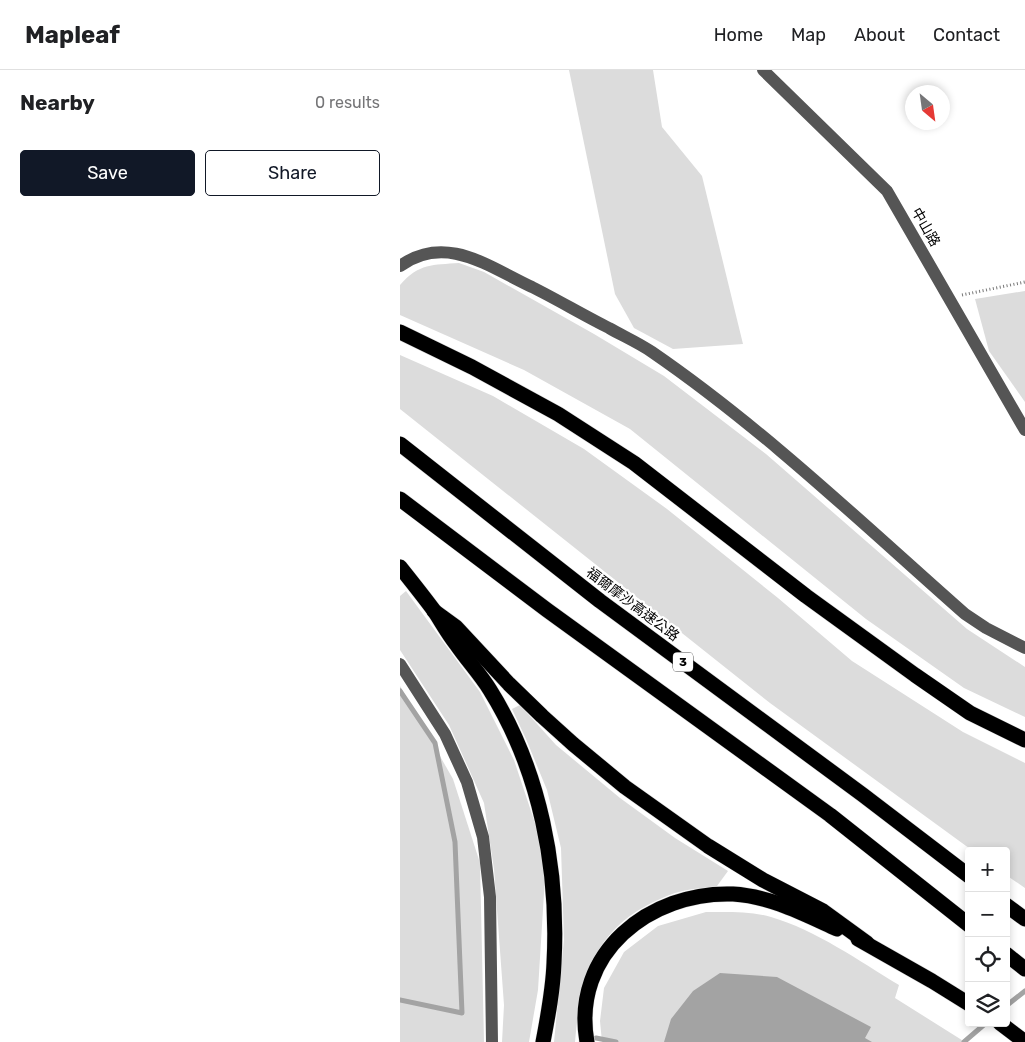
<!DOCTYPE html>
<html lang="en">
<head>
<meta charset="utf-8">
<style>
	body { margin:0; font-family:Rubik,"Noto Sans TC",sans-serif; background:#f6f6f6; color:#202124 }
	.controls { position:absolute; right:15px; bottom:15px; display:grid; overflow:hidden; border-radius:5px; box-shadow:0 2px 8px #0003 }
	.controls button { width:45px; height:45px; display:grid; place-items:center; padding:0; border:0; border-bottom:1px solid #e0e0e0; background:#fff; color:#202124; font:25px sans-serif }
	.compass { position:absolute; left:505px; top:15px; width:45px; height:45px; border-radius:50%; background:#fff; box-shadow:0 2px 8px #0003; rotate:151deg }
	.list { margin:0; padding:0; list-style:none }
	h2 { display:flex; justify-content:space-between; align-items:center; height:65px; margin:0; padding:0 20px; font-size:21px }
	h2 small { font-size:16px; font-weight:400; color:#757577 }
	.actions { display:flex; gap:10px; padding:15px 20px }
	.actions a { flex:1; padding:11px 0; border:1px solid #111827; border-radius:5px; text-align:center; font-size:18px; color:#111827 }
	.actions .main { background:#111827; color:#fff }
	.icon { flex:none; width:28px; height:28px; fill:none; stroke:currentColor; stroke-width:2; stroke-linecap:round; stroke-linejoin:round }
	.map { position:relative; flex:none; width:625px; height:972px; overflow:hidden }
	header { display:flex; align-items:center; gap:30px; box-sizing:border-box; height:70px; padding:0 25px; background:#fff; border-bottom:1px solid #e0e0e0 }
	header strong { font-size:24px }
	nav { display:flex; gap:28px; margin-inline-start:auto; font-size:18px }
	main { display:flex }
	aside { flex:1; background:#fff }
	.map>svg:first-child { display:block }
	.green { fill:#dcdcdc }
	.water { fill:#a3a3a3 }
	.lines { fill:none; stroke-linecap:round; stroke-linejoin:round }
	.stream { stroke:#a3a3a3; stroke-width:5 }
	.highway-casing { stroke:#dbdbdb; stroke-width:16 }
	.path { stroke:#777; stroke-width:3; stroke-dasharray:1 2.5; stroke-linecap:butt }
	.minor { stroke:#555; stroke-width:12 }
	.highway { stroke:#000; stroke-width:15 }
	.labels { text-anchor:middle; stroke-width:4.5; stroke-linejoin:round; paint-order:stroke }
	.shield { fill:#fff; stroke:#4c4c4c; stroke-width:1 }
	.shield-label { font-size:12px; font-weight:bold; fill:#000 }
	.street-label { font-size:14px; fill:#000; stroke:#fff }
</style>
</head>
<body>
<header>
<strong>Mapleaf</strong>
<nav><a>Home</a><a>Map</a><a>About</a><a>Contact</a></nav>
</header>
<main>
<aside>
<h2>Nearby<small>0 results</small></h2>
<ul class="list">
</ul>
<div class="actions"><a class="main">Save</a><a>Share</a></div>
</aside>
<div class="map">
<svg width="625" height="972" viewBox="0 0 625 972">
	<rect width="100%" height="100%" fill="#fff"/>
	<g class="green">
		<path d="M169 0H253L262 57 302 106 343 274 273 279 234 258 215 224Z"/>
		<path d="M59 193 84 202 194 264 264 306 366 384 567 559 625 597V647L564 618 466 549 230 359 124 300 0 245V215C19 193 33 195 59 193Z"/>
		<path d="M625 221V332L589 281 575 229Z"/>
		<path d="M0 285 93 326 184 379 267 439 378 528 452 591 563 662 625 693V818L606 805V781H573L370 633 0 339Z"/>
		<path d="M6 521 80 622 114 690 139 765 145 807 138 920 129 972H102L104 935 94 799 84 733 49 655 0 580V526Z"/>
		<path d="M0 616 53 709 80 793 84 972H0Z"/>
		<path d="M120 635 156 675 220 728 275 768 328 801 317 816C303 818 288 819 275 823 200 850 181 897 175 972H154L164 870 161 778 147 720 126 669 112 639Z"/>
		<path d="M306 842C327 842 350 841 371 847 416 860 459 891 499 915L495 928 565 972H202L200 951 204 918 224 882 258 856Z"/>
	</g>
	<path class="water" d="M320 903 377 907 471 957 465 968 472 972H264L271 949 293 921Z"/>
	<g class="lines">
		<g class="stream">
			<path d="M0 621 35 673 55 772 62 943 0 930"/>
			<path d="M606 936 625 921"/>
			<path d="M196 968 216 972"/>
			<path d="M564 972 586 953"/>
		</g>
		<g class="highway-casing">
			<g id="highway">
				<path d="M0 262 72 297 158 344 234 393 406 526 515 605 570 643 625 670"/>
				<path d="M0 374 200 531 463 725 569 806"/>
				<path d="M0 429 147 540 430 745 569 855"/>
				<path d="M0 497C12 512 24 527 35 542 42 553 48 564 56 574 67 590 80 604 90 620 140 700 159 799 154 893 153 920 148 946 143 972"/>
				<path d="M34 541 56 557 109 614 142 646 173 674 225 717 308 776 363 810 423 841 467 873"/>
				<path d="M606 835 625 849"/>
				<path d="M458 869 532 911 569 934"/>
				<path d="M606 884 625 899"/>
				<path d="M600 953 625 972"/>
				<path d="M187 972C171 883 250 821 333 824 370 826 404 844 437 859"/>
			</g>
		</g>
		<path class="path" d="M562 225 625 212"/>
		<g class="minor">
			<path d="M363 0 487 121 625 360"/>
			<path d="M0 196C46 163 89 197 132 217 158 230 183 245 209 258 223 266 239 273 252 282 364 359 463 454 565 544L586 558 625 578"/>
			<path d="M0 594 45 664 67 712 83 767 90 827 92 972"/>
		</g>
		<use href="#highway" class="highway"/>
	</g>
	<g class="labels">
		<rect class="shield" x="273" y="582.5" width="20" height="19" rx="4"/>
		<g class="shield-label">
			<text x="283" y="596">3</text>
		</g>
		<g class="street-label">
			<text transform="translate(526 157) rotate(60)" y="5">中山路</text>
			<text transform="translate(233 534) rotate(37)" y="5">福爾摩沙高速公路</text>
		</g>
	</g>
</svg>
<div class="controls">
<button>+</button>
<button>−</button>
<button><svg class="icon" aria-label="locate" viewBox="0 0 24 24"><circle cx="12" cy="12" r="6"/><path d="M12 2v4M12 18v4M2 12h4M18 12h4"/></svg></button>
<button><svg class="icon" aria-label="layers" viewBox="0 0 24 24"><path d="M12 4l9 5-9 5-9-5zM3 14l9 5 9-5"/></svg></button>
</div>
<svg class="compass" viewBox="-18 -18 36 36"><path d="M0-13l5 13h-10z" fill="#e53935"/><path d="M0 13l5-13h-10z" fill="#757577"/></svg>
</div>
</main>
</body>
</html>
